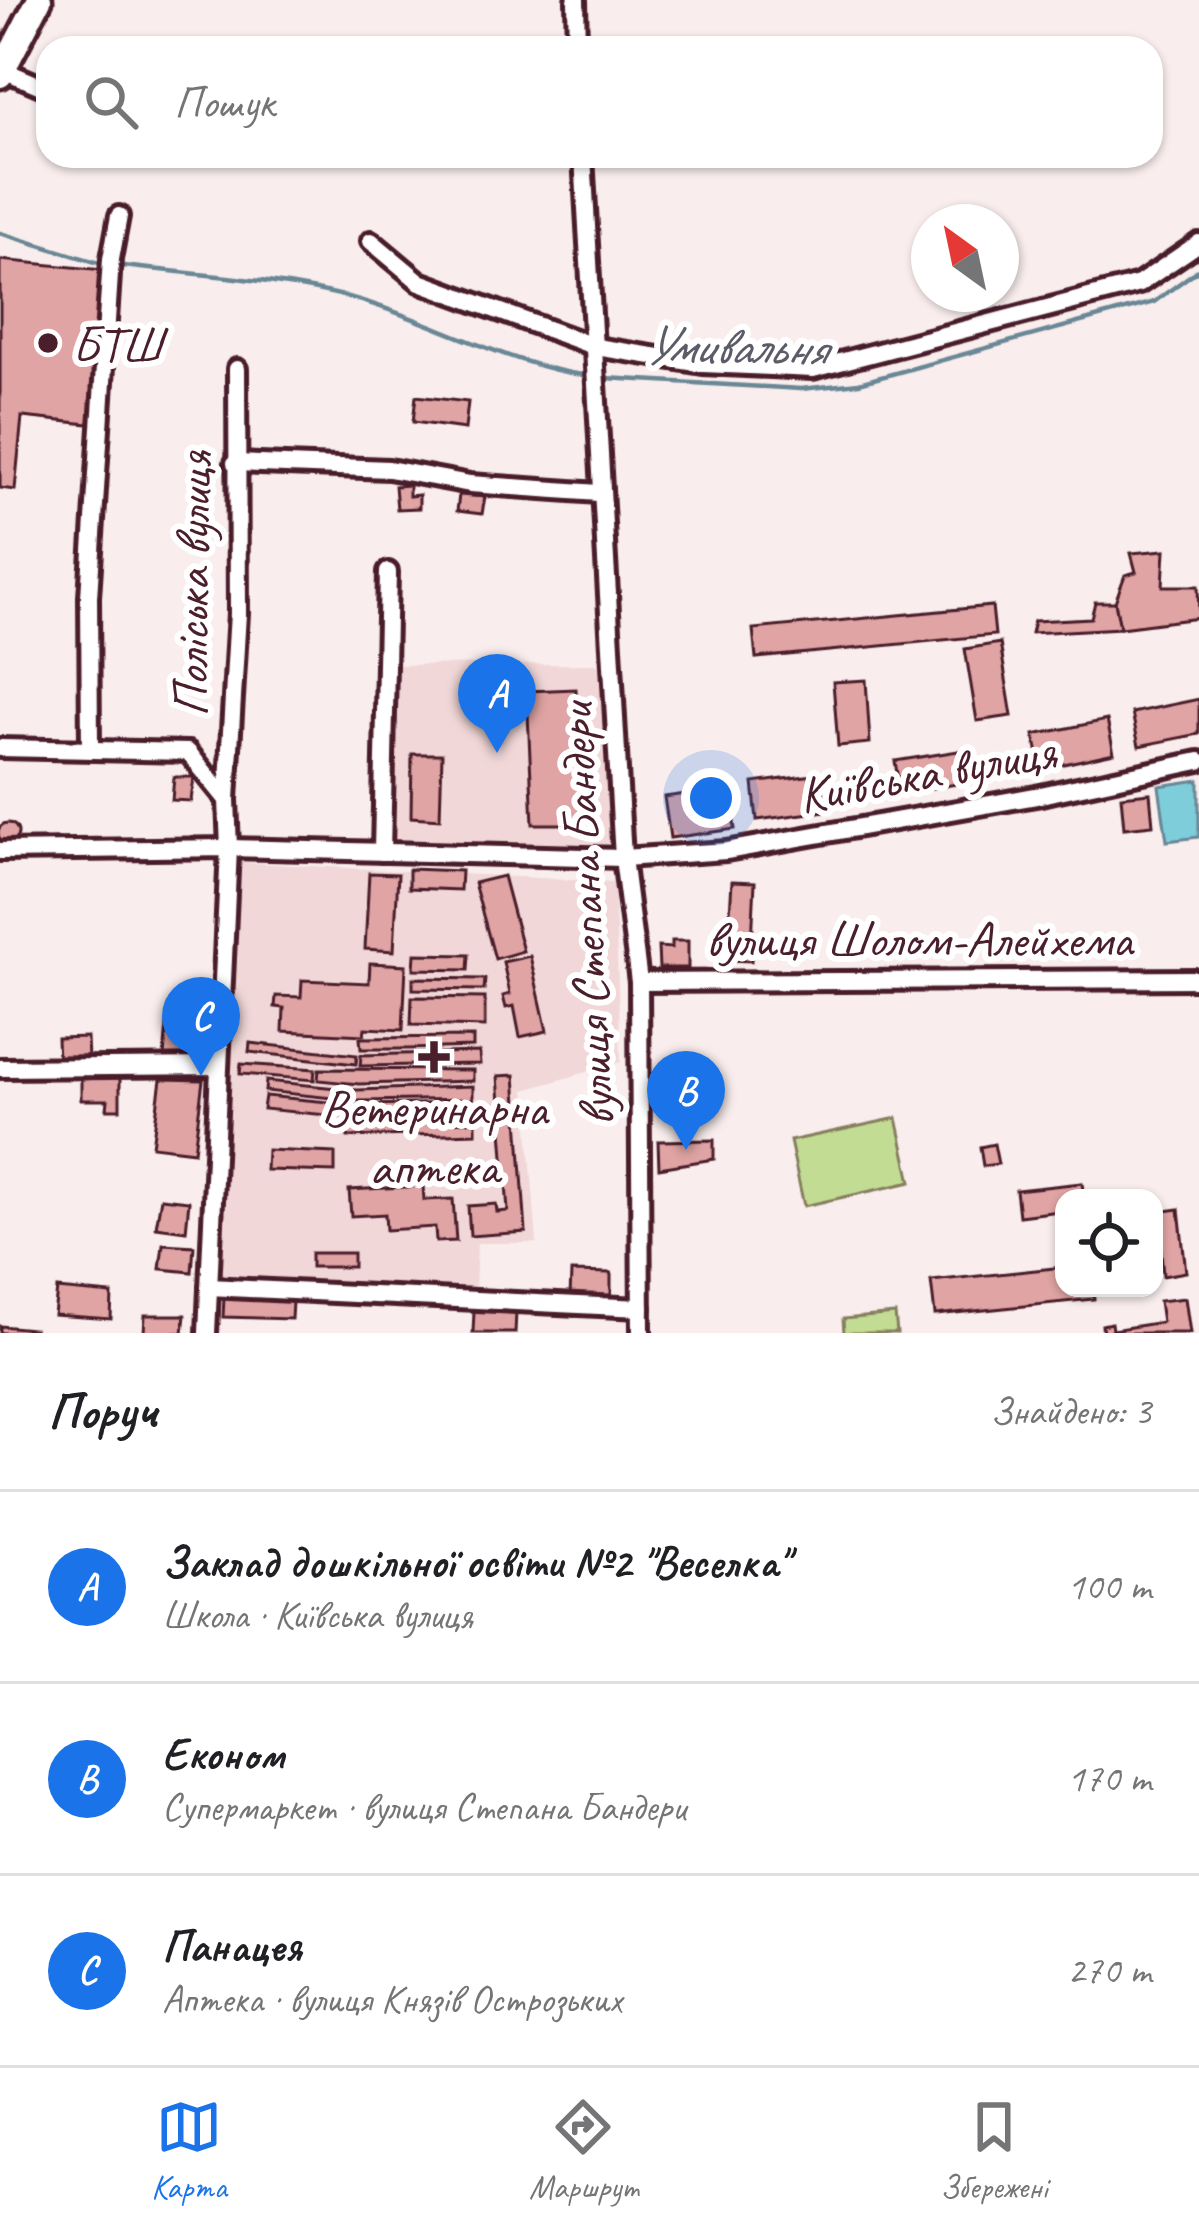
<!DOCTYPE html>
<html lang="uk">
<head>
<meta charset="utf-8">
<style>
	body { margin:0; font-family:Caveat,sans-serif; background:#f2f2f2; color:#202124 }
	.controls { position:absolute; right:36px; bottom:36px; display:grid; overflow:hidden; border-radius:24px; box-shadow:0 3px 9px #0004 }
	.controls button { width:108px; height:108px; display:grid; place-items:center; padding:0; border:0; border-bottom:3px solid #e0e0e0; background:#fff; color:#202124; font:60px sans-serif }
	.compass { position:absolute; left:911px; top:204px; width:108px; height:108px; border-radius:50%; background:#fff; box-shadow:0 3px 9px #0004; rotate:327deg }
	.you { position:absolute; left:711px; top:798px; width:42px; height:42px; margin:-30px; border:9px solid #fff; border-radius:50%; background:#1a73e8; box-shadow:0 0 0 18px #1a73e833 }
	.badge { display:grid; place-items:center; width:78px; height:78px; border-radius:50%; background:#1a73e8; color:#fff; font-size:39px; font-weight:700 }
	.pin { position:absolute; translate:-50% -99px; filter:drop-shadow(0 3px 6px #0008) }
	.pin::after { content:''; position:absolute; top:63px; width:42px; height:36px; background:inherit; clip-path:polygon(0 0,100% 0,50% 100%) }
	.list { margin:0; padding:0; list-style:none }
	h2 { display:flex; justify-content:space-between; align-items:center; height:156px; margin:0; padding:0 48px; font-size:51px }
	h2 small { font-size:39px; font-weight:400; color:#757577 }
	.list li { display:grid; grid-template-columns:78px 1fr auto; gap:36px; align-items:center; box-sizing:border-box; height:192px; padding:0 48px; border-top:3px solid #e0e0e0 }
	.list b { display:block; font-size:45px; white-space:nowrap }
	.list p { margin:0; font-size:39px; white-space:nowrap; color:#757577 }
	.list em { font-size:39px; font-style:normal; color:#757577 }
	.icon { flex:none; width:66px; height:66px; fill:none; stroke:currentColor; stroke-width:2; stroke-linecap:round; stroke-linejoin:round }
	.map { position:relative; flex:none; width:1199px; height:1333px; overflow:hidden }
	.search { position:absolute; background:#fff; box-shadow:0 3px 9px #0004; left:36px; right:36px; top:36px; height:132px; display:flex; align-items:center; gap:30px; box-sizing:border-box; padding:0 42px; border-radius:36px; color:#757577; font-size:45px }
	.sheet { height:732px; background:#fff }
	nav { display:flex; justify-content:space-around; align-items:center; box-sizing:border-box; height:168px; border-top:3px solid #e0e0e0; background:#fff; font-size:33px; color:#757577 }
	nav a { display:grid; justify-items:center; gap:6px }
	nav .on { color:#1a73e8 }
	.map>svg:first-child { display:block }
	.built { fill:#f1d7d7 }
	.green { fill:#c2dc93; stroke:#867e5f; stroke-width:3 }
	.water { fill:#7ecddb; stroke:#698795; stroke-width:3 }
	.lines { fill:none; stroke-linecap:round; stroke-linejoin:round }
	.stream { stroke:#698795; stroke-width:4.5 }
	.building { fill:#dfa4a3; stroke:#4a1f2b; stroke-width:3 }
	.street-casing { stroke:#4a1f2b; stroke-width:26 }
	.secondary-casing { stroke:#4a1f2b; stroke-width:33 }
	.street { stroke:#fff; stroke-width:16 }
	.secondary { stroke:#fff; stroke-width:24 }
	.poi-dot { fill:#4a1f2b; stroke:#fff; stroke-width:4.5 }
	.labels { text-anchor:middle; stroke-width:12; stroke-linejoin:round; paint-order:stroke }
	.poi-label { font-size:51px; fill:#4a1f2b; stroke:#fff; text-anchor:start }
	.street-label { font-size:51px; fill:#4a1f2b; stroke:#fff }
	.water-label { font-size:54px; font-style:italic; fill:#5c5c69; stroke:#fff }
</style>
</head>
<body>
<div class="map">
<svg width="1199" height="1333" viewBox="0 0 1199 1333">
	<rect width="100%" height="100%" fill="#f9eded"/>
	<filter id="ink" filterUnits="userSpaceOnUse"><feTurbulence type="fractalNoise" baseFrequency=".00833" numOctaves="2"/><feDisplacementMap in="SourceGraphic" scale="24" xChannelSelector="R" yChannelSelector="G"/><feConvolveMatrix kernelMatrix="1 2 1 2 8 2 1 2 1" color-interpolation-filters="sRGB"/></filter>
	<g filter="url(#ink)">
		<g class="built">
			<path d="M601 664 610 851 386 842 392 665Z"/>
			<path d="M236 862 614 882 621 1062 525 1090 537 1243H477L475 1289 221 1277Z"/>
		</g>
		<g class="green">
			<path d="M897 1118 911 1182 804 1206 790 1141Z"/>
			<path d="M895 1314 897 1333H844L843 1319Z"/>
		</g>
		<path class="water" d="M1199 780V837L1167 841 1159 786Z"/>
		<g class="lines">
			<g class="stream">
				<path d="M0 233 99 263"/>
				<path d="M123 266C199 275 278 279 352 298 433 320 506 365 589 376"/>
				<path d="M605 378 801 389 859 383 1154 302 1199 269"/>
			</g>
		</g>
		<g class="building">
			<path d="M0 260 104 270 89 424 22 417 15 490 0 488Z"/>
			<path d="M416 396 468 402 465 429 413 422Z"/>
			<path d="M409 485V496L419 495V508L397 509 395 486Z"/>
			<path d="M459 495 485 497 482 514 457 511Z"/>
			<path d="M1165 550 1163 586H1198L1199 618 1120 628 1115 602 1125 575 1136 572 1131 553Z"/>
			<path d="M1095 602H1115L1120 628 1031 633 1034 621 1091 618Z"/>
			<path d="M992 606 995 635 756 658 753 629Z"/>
			<path d="M1000 643 1012 716 977 721 965 649Z"/>
			<path d="M866 680 870 743 838 746 833 682Z"/>
			<path d="M576 689 582 824H533L527 691Z"/>
			<path d="M1199 699V734L1139 746 1132 713Z"/>
			<path d="M1107 720 1114 753 1041 769 1034 735Z"/>
			<path d="M971 749 976 781 900 793 895 761Z"/>
			<path d="M412 754H442L440 819 411 817Z"/>
			<path d="M821 774 826 811 757 820 753 783Z"/>
			<path d="M174 777H194L191 801 172 800Z"/>
			<path d="M729 788 735 829 670 838 664 797Z"/>
			<path d="M1150 793 1153 825 1124 828 1121 796Z"/>
			<circle cx="8" cy="833" r="10"/>
			<path d="M409 869 461 871 460 890 409 888Z"/>
			<path d="M369 873 398 874 394 951 365 949Z"/>
			<path d="M503 876 523 951 495 959 474 883Z"/>
			<path d="M732 881 755 882 751 961 727 960Z"/>
			<path d="M672 941H688V968H659L658 947 672 948Z"/>
			<path d="M415 954 469 955 468 970 414 969Z"/>
			<path d="M530 956 547 1031 520 1037 514 1006 506 1008 503 996 510 994 503 962Z"/>
			<path d="M370 963 406 965 403 1030 365 1028 364 1035 283 1031 284 1008 275 1007 276 996 301 997 302 980 369 983Z"/>
			<path d="M413 978 485 979 484 990 413 989Z"/>
			<path d="M412 997 485 998V1027L411 1025Z"/>
			<path d="M169 1005 196 1007 191 1058 164 1056Z"/>
			<path d="M87 1037 88 1059 58 1061 57 1038Z"/>
			<path d="M473 1037V1047L408 1049H361L360 1038Z"/>
			<path d="M250 1043 357 1055 356 1064 249 1052Z"/>
			<path d="M479 1052 480 1064 360 1066 361 1055Z"/>
			<path d="M241 1064 315 1069 314 1080 240 1074Z"/>
			<path d="M319 1069 473 1070V1081L359 1084 318 1080Z"/>
			<path d="M515 1075 526 1232 470 1236 468 1206 496 1204 497 1212 508 1211 498 1076Z"/>
			<path d="M120 1077V1109H107L108 1100H81V1079Z"/>
			<path d="M161 1079 203 1080 194 1151 152 1146Z"/>
			<path d="M266 1081 357 1090 473 1086V1099L361 1101 265 1091Z"/>
			<path d="M683 1087 684 1108H662V1088Z"/>
			<path d="M265 1096 360 1105 474 1103 475 1116 359 1118 263 1109Z"/>
			<path d="M476 1121V1133L348 1137 346 1124Z"/>
			<path d="M714 1140V1159L659 1168 658 1141Z"/>
			<path d="M994 1144 998 1164 983 1166 980 1147Z"/>
			<path d="M267 1150 335 1153V1172L266 1170Z"/>
			<path d="M1082 1183 1084 1198H1064V1255L1060 1211 1019 1216 1016 1190Z"/>
			<path d="M423 1186 424 1200 453 1199 456 1241 436 1242 435 1227 386 1230 385 1214 351 1216 349 1190Z"/>
			<path d="M161 1198 189 1201 186 1231 156 1227Z"/>
			<path d="M1179 1209 1186 1272 1163 1276 1158 1212Z"/>
			<path d="M163 1244 194 1246 192 1272 160 1269Z"/>
			<rect x="311" y="1253" width="42" height="14"/>
			<path d="M1064 1267V1288H1093L1094 1299 935 1315 931 1281Z"/>
			<path d="M571 1272 611 1273V1298L570 1297Z"/>
			<path d="M57 1289 112 1294 111 1319 54 1315Z"/>
			<path d="M224 1298 292 1302 291 1319 223 1317Z"/>
			<path d="M1185 1298 1190 1333H1103L1102 1325 1111 1323 1112 1330 1162 1322 1159 1301Z"/>
			<path d="M474 1311 516 1312 515 1333H473Z"/>
			<path d="M145 1315H185L183 1333H144Z"/>
			<path d="M0 1326 34 1329 33 1333H0Z"/>
		</g>
		<g class="lines">
			<g class="street-casing">
				<g id="street">
					<path d="M576 0 577 48"/>
					<path d="M3 70 48 89"/>
					<path d="M583 156 623 858 639 982 641 1333"/>
					<path d="M371 241 420 282 596 347 703 364 813 369 1139 284 1199 243"/>
					<path d="M235 463 389 469 470 484 599 493"/>
					<path d="M0 748 188 752 227 800 229 848 207 1333"/>
					<path d="M90 748 89 597 111 259 119 216"/>
					<path d="M227 799 238 613 237 369"/>
					<path d="M0 851 229 848 623 858 726 851 1036 796 1199 761"/>
					<path d="M382 852 388 572"/>
					<path d="M639 982 1199 979"/>
					<path d="M0 1068 219 1066"/>
					<path d="M209 1287 641 1308"/>
				</g>
			</g>
			<g class="secondary-casing">
				<path id="secondary" d="M0 75 39 0"/>
			</g>
			<use href="#street" class="street"/>
			<use href="#secondary" class="secondary"/>
		</g>
	</g>
	<g class="poi-dot">
		<circle cx="48" cy="343" r="12"/>
		<path d="M428 1039h12v12h12v12h-12v12h-12v-12h-12v-12h12z"/>
	</g>
	<g class="labels">
		<g class="poi-label">
			<text x="72" y="361">БТШ</text>
			<text x="434" y="1125" text-anchor="middle">Ветеринарна<tspan x="434" dy="59">аптека</tspan></text>
		</g>
		<g class="street-label">
			<text transform="translate(191 584) rotate(-89)" y="18">Поліська вулиця</text>
			<text transform="translate(927 772) rotate(-10)" y="18">Київська вулиця</text>
			<text transform="translate(585 915) rotate(-93)" y="18">вулиця Степана Бандери</text>
			<text x="919" y="956">вулиця Шолом-Алейхема</text>
		</g>
		<g class="water-label">
			<text transform="translate(734 345) rotate(1)" y="19">Умивальня</text>
		</g>
	</g>
</svg>
<div class="controls">
<button><svg class="icon" aria-label="locate" viewBox="0 0 24 24"><circle cx="12" cy="12" r="6"/><path d="M12 2v4M12 18v4M2 12h4M18 12h4"/></svg></button>
</div>
<svg class="compass" viewBox="-18 -18 36 36"><path d="M0-13l5 13h-10z" fill="#e53935"/><path d="M0 13l5-13h-10z" fill="#757577"/></svg>
<div class="you"></div>
<div class="pin badge" style="left:497px;top:753px">A</div>
<div class="pin badge" style="left:686px;top:1150px">B</div>
<div class="pin badge" style="left:201px;top:1076px">C</div>
<div class="search"><svg class="icon" aria-label="search" viewBox="0 0 24 24"><circle cx="10" cy="10" r="6"/><path d="M15 15l6 6"/></svg>Пошук</div>
</div>
<section class="sheet">
<h2>Поруч<small>Знайдено: 3</small></h2>
<ul class="list">
<li><span class="badge">A</span><div><b>Заклад дошкільної освіти №2 &quot;Веселка&quot;</b><p>Школа · Київська вулиця</p></div><em>100 m</em></li>
<li><span class="badge">B</span><div><b>Економ</b><p>Супермаркет · вулиця Степана Бандери</p></div><em>170 m</em></li>
<li><span class="badge">C</span><div><b>Панацея</b><p>Аптека · вулиця Князів Острозьких</p></div><em>270 m</em></li>
</ul>
</section>
<nav>
<a class="on"><svg class="icon" aria-label="map" viewBox="0 0 24 24"><path d="M3 6l6-2 6 2 6-2v14l-6 2-6-2-6 2zM9 4v14M15 6v14"/></svg>Карта</a>
<a><svg class="icon" aria-label="directions" viewBox="0 0 24 24"><path d="M12 3l9 9-9 9-9-9zM9 14v-3h6M13 9l2 2-2 2"/></svg>Маршрут</a>
<a><svg class="icon" aria-label="saved" viewBox="0 0 24 24"><path d="M7 4h10v16l-5-4-5 4z"/></svg>Збережені</a>
</nav>
</body>
</html>
